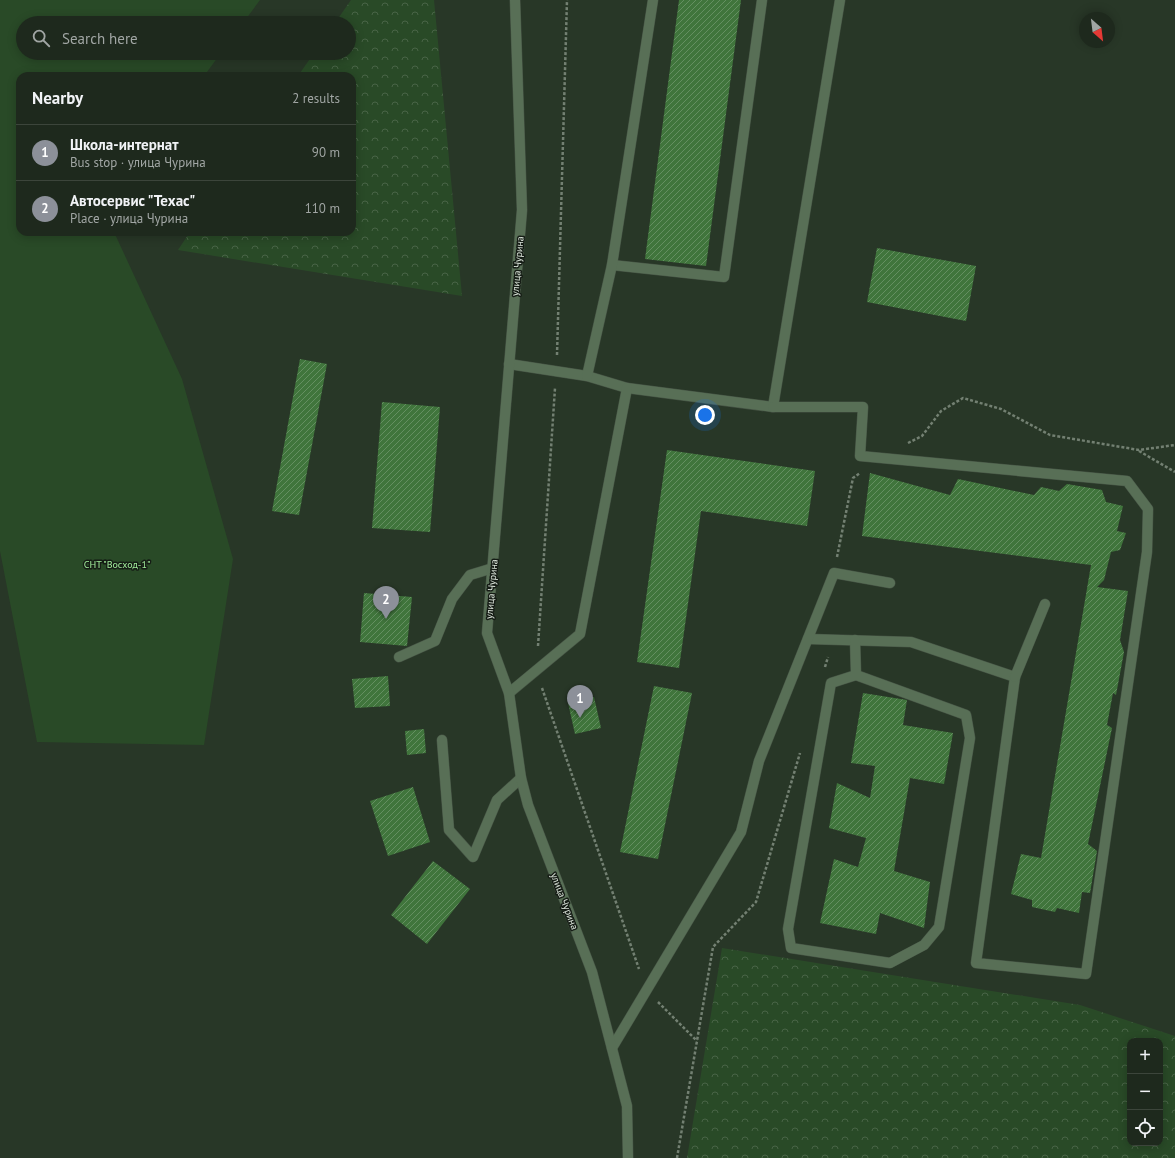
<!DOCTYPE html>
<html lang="en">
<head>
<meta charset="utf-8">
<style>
	body { margin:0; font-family:"PT Sans",sans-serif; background:#263126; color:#f1f3f6 }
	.controls { position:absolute; right:12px; bottom:12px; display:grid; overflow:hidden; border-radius:8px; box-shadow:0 2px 10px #0003 }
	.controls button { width:36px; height:36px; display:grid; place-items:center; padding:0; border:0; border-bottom:1px solid #3c453b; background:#1e291d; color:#f1f3f6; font:20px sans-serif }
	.compass { position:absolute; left:1079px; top:12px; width:36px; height:36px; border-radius:50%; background:#1e291d; box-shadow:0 2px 10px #0003; rotate:152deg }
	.you { position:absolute; left:705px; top:415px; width:14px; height:14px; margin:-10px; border:3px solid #fff; border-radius:50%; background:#1a73e8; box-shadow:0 0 0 6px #1a73e833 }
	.badge { display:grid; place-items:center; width:26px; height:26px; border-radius:50%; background:#8c9099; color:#fff; font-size:13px; font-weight:700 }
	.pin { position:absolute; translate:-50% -33px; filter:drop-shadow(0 1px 2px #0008) }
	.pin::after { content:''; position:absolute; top:21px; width:14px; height:12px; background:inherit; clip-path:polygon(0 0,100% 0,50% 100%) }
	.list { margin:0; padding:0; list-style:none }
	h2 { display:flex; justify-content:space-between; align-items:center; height:52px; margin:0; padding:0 16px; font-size:17px }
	h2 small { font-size:13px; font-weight:400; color:#a1a6a4 }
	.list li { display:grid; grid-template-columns:26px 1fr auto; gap:12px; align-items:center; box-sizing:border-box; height:56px; padding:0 16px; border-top:1px solid #3c453b }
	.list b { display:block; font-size:15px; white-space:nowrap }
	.list p { margin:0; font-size:13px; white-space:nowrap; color:#a1a6a4 }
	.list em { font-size:13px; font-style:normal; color:#a1a6a4 }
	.icon { flex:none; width:22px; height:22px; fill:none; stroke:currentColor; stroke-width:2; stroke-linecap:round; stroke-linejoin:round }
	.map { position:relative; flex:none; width:1175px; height:1158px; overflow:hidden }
	.search { position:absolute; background:#1e291d; box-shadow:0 2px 10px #0003; left:16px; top:16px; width:340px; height:44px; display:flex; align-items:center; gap:10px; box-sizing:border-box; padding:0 14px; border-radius:22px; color:#a1a6a4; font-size:15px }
	.panel { position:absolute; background:#1e291d; box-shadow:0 2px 10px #0003; left:16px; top:72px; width:340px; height:164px; border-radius:12px }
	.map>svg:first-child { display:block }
	.forest { fill:url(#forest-crowns); fill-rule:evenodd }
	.green { fill:#294a27 }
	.building { fill:url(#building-hatch) }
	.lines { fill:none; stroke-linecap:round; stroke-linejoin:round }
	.service-casing { stroke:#455344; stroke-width:11 }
	.tertiary-casing { stroke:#455344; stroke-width:11 }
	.path { stroke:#738072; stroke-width:2.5; stroke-dasharray:3 2; stroke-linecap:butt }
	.service { stroke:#586f56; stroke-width:10 }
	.tertiary { stroke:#586f56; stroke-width:10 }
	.labels { text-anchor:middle; stroke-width:3; stroke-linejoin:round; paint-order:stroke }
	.street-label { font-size:10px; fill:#dee7dd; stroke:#151c15 }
	.park-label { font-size:10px; fill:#a0ec9a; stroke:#151c15 }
</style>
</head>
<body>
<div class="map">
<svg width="1175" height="1158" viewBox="0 0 1175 1158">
	<defs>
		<pattern id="forest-crowns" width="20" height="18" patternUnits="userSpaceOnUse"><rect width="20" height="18" fill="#294a27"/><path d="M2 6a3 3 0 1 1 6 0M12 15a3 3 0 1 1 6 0" fill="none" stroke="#486446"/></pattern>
		<pattern id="building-hatch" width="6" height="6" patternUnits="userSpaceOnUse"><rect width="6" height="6" fill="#40753c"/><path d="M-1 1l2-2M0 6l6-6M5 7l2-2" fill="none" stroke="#648f61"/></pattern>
	</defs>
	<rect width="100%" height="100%" fill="#283727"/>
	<g class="forest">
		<path d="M351 0H434L462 296 178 250 190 232H352V76H298L314 53H349V23H335Z"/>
		<path d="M722 948 1080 1005 1175 1036V1158H687ZM1130 1041H1160V1143H1130Z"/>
	</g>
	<path class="green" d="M0 0H260L243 23H23V53H221L204 76H20V232H114L182 379 233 559 204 745 37 742 0 551Z"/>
	<g class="building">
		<path d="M679 0H741L706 266 645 259Z"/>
		<path d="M877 248 976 266 966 321 867 302Z"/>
		<path d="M300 359 327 364 299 515 272 511Z"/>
		<path d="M382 402 440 407 430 532 372 528Z"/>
		<path d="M667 450 815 471 807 526 701 511 679 668 637 662Z"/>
		<path d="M870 473 950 495 958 479 1034 495 1041 487 1059 491 1067 484 1102 490 1106 502 1123 506 1117 531 1126 533 1120 550 1111 552 1104 580 1097 587 1128 591 1120 640 1124 652 1116 695 1113 693 1107 725 1112 728 1088 844 1097 851 1090 893 1082 892 1079 913 1057 908 1055 912 1032 907V900L1011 894 1021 854 1041 858 1091 565 862 536Z"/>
		<path d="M364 593 412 597 407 646 360 642Z"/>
		<path d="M388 676 390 706 355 708 352 679Z"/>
		<path d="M654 686 692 693 658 859 620 852Z"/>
		<path d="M863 693 907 700 903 725 953 733 944 784 910 778 894 871 930 882 924 928 880 913 876 934 820 923 834 859 858 867 866 838 829 828 837 783 870 798 875 766 851 763Z"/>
		<path d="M594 697 601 728 575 734 568 703Z"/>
		<path d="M424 729 426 753 407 755 405 731Z"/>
		<path d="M413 787 430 842 388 856 370 801Z"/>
		<path d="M433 861 470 889 427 944 391 915Z"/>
	</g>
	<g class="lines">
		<g class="service-casing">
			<g id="service">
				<path d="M612 265 724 277 762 0"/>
				<path d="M509 364 587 376 627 388 773 407 840 0"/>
				<path d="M587 376 612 265 653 0"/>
				<path d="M773 407H863L860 456 1127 481 1148 509 1147 552 1086 974 976 963 1015 677 911 642 808 639"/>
				<path d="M855 640 856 675 831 683 788 929 791 948 890 963 924 945 939 927 970 738 966 715 856 675"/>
				<path d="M399 657 435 641 452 599 470 575 493 568"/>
				<path d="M1015 677 1045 604"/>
				<path d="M509 693 580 634 627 388"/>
				<path d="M442 740 449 830 473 857 497 800 521 778"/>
				<path d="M612 1048 741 832 759 761 834 573 890 583"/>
			</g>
		</g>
		<g class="tertiary-casing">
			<path id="tertiary" d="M515 0 522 210 487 633 509 693 521 778 528 805 592 972 627 1106 628 1158"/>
		</g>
		<g class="path">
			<path d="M557 355 567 0"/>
			<path d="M908 443 922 436 941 411 963 398 1001 409 1050 435 1139 450 1175 445"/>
			<path d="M1139 451 1175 472"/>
			<path d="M837 557 853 478 860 473"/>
			<path d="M538 646 555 388"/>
			<path d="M825 667 828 657"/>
			<path d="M542 688 639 969"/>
			<path d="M658 1002 697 1041"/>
			<path d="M677 1158 713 947 756 902 800 753"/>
		</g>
		<use href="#service" class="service"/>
		<use href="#tertiary" class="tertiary"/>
	</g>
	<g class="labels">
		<g class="street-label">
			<text transform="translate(517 266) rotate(-85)" y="4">улица Чурина</text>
			<text transform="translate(491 589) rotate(-85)" y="4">улица Чурина</text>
			<text transform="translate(565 901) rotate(69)" y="4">улица Чурина</text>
		</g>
		<g class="park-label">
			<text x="117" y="568">СНТ "Восход-1"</text>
		</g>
	</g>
</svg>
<div class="controls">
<button>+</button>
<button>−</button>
<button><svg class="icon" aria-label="locate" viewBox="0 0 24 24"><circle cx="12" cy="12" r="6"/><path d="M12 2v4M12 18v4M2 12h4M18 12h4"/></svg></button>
</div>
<svg class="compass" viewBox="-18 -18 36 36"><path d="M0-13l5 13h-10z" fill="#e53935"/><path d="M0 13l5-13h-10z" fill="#a1a6a4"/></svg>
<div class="you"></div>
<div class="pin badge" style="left:580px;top:718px">1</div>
<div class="pin badge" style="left:386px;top:619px">2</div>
<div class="search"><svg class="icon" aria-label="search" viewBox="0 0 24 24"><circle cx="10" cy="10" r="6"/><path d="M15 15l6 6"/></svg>Search here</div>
<section class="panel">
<h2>Nearby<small>2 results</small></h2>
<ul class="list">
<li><span class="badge">1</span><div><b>Школа-интернат</b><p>Bus stop · улица Чурина</p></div><em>90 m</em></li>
<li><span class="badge">2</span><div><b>Автосервис &quot;Техас&quot;</b><p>Place · улица Чурина</p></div><em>110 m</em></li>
</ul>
</section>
</div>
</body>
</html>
